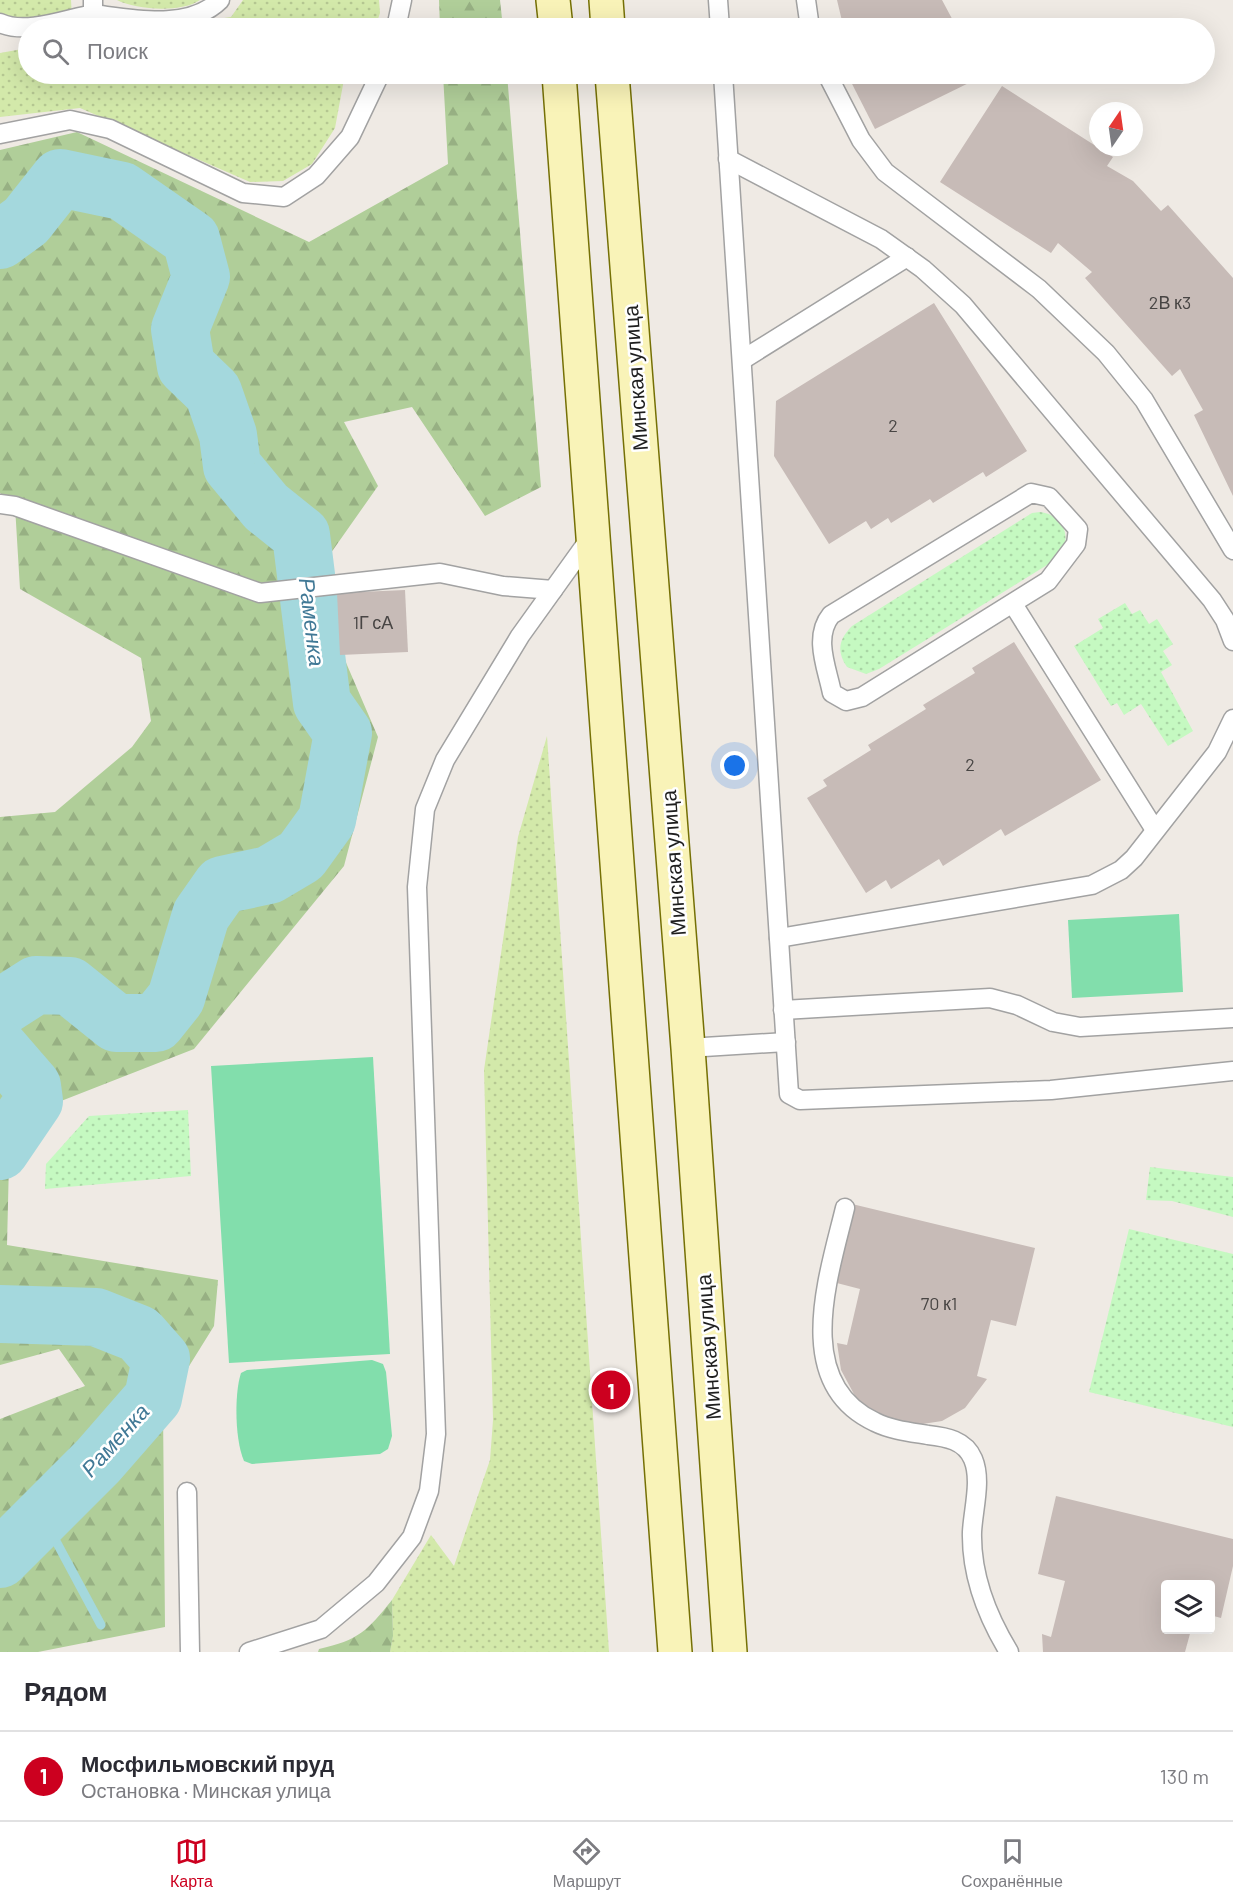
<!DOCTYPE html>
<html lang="ru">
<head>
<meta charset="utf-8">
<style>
	body { margin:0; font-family:Barlow,sans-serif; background:#f7f7f7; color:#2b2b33 }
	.controls { position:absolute; right:18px; bottom:18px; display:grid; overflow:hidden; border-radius:6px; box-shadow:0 6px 24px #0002 }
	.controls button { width:54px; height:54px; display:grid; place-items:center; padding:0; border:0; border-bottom:2px solid #e1e1e2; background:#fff; color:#2b2b33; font:30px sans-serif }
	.compass { position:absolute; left:1089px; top:102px; width:54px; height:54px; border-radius:50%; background:#fff; box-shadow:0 6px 24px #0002; rotate:13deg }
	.you { position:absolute; left:735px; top:766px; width:21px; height:21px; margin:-15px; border:4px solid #fff; border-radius:50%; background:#1a73e8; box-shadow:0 0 0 9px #1a73e833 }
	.badge { display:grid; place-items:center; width:39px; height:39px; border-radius:50%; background:#cc001f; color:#fff; font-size:20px; font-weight:700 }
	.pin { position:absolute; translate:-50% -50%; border:3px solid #fff; box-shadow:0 2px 6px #0006 }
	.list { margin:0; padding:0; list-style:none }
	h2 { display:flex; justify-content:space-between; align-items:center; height:78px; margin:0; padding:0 24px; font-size:26px }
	h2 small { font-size:20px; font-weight:400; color:#7c7c81 }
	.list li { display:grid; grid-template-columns:39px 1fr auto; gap:18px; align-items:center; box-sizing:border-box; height:90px; padding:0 24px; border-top:2px solid #e1e1e2 }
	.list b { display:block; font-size:22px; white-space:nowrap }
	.list p { margin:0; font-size:20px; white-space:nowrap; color:#7c7c81 }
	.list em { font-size:20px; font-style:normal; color:#7c7c81 }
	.icon { flex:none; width:33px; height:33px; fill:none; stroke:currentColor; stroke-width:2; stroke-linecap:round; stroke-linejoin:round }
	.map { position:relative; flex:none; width:1233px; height:1652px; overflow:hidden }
	.search { position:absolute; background:#fff; box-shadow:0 6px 24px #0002; left:18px; right:18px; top:18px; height:66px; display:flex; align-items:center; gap:15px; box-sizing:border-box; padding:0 21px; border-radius:33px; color:#7c7c81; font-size:22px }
	.sheet { height:168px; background:#fff }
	nav { display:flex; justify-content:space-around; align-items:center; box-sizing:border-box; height:84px; border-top:2px solid #e1e1e2; background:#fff; font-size:16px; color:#7c7c81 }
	nav a { display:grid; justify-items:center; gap:3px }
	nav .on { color:#cc001f }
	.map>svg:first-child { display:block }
	.grass { fill:url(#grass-dots) }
	.forest { fill:url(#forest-firs) }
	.park { fill:url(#park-dots) }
	.pitch { fill:#82deac }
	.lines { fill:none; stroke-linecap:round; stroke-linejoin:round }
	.stream { stroke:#a4d8dd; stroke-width:9 }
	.river { stroke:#a4d8dd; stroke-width:58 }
	.building { fill:#c7bbb7 }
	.service-casing { stroke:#a2a2a2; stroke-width:21 }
	.secondary-casing { stroke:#757005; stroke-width:36 }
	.service { stroke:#fff; stroke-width:18 }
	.secondary { stroke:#f9f3b8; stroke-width:33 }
	.labels { text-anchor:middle; stroke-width:5; stroke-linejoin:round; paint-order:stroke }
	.number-label { font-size:18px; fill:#484544 }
	.street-label { font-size:21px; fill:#1e1e1e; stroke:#fff }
	.water-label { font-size:22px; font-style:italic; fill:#417996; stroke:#fff }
</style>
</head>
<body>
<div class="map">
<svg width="1233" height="1652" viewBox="0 0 1233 1652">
	<defs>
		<pattern id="grass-dots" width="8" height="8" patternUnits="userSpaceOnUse" patternTransform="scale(1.5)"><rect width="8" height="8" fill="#d3e9aa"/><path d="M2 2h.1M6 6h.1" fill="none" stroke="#b5c792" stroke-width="1.8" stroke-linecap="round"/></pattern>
		<pattern id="forest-firs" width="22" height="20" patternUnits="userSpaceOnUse" patternTransform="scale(1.5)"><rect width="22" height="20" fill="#b0ce99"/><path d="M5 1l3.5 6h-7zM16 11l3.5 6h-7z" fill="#97b083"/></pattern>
		<pattern id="park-dots" width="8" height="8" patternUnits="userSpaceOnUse" patternTransform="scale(1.5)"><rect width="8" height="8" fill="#c5f9c1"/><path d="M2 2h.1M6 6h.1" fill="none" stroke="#a9d5a5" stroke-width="1.8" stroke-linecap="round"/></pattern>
	</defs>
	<rect width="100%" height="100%" fill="#efeae4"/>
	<g class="grass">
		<path d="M0 0H71L72 18 0 23Z"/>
		<path d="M117 0H200C182 13 136 10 117 0Z"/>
		<path d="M243 0H379L380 13 375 28H155L231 17Z"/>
		<path d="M28 48V74H345L335 128 312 164 283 181 250 182 80 108 0 117V53Z"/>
		<path d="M547 736 609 1652H390L393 1636 392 1600 431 1535 454 1566 490 1460 493 1420 484 1070 518 837Z"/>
	</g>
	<g class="forest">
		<path d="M439 0H500L503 28H440Z"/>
		<path d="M443 74H507L541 487 485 516 412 407 344 422 378 486 321 567 341 651 378 737 344 866 194 1049 10 1121 7 1245 218 1280 214 1326 163 1408 165 1627 38 1652H0V1419L85 1386 59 1349 0 1365V817L55 812 132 747 151 721 141 658 20 589 15 506 0 493V150L77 132 309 242 448 164Z"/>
		<path d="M392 1600 393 1636 390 1652H318L319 1649C359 1640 367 1631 392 1600Z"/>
	</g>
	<g class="park">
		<path d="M1040 512C1064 515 1072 537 1060 557L879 669 866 674 847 667C836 651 839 639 852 626L1032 513Z"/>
		<path d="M1125 603 1132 614 1140 610 1149 624 1157 619 1173 644 1163 651 1172 665 1161 672 1193 731 1168 746 1141 704 1124 715 1117 703 1111 706 1074 646 1103 628 1098 619Z"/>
		<path d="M188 1110 191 1176 45 1189 46 1164 89 1116Z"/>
		<path d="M1150 1167 1233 1177V1217L1172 1201 1146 1200Z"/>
		<path d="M1129 1229 1233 1254V1427L1089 1392Z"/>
	</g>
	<g class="pitch">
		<path d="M1179 914 1183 992 1072 998 1068 920Z"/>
		<path d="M373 1057 390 1354 229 1363 211 1066Z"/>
		<path d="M372 1360 383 1364 386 1372 392 1436 388 1449 380 1454 252 1464 244 1461C235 1441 234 1394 241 1373L247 1370Z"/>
	</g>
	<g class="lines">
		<path class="stream" d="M43 1517 101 1625"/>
		<g class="river">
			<path d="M0 240 26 221 60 178 122 191 191 239 201 277 180 329 186 366 213 392 228 435 232 466 266 507 301 535 322 703 343 733 327 820 301 856 269 875 222 885 201 915 176 998 156 1023H116L70 986 36 985 0 1008"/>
			<path d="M0 1049 32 1086 34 1101 0 1151"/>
			<path d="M0 1314 96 1317 139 1334 161 1359 153 1398 98 1461 0 1559"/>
		</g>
	</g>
	<g class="building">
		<path d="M837 0H942L957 28H828L842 21Z"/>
		<path d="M847 74H979L981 77 875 129Z"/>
		<path d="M1002 86 1113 157 1107 166 1133 181 1161 211 1168 205 1233 278V496L1194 415 1203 410 1180 369 1172 376 1085 278 1092 272 1058 243 1051 253 940 182Z"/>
		<path d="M934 303 1027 451 986 477 983 472 933 503 930 499 891 523 888 518 871 529 866 521 829 544 774 456 776 401Z"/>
		<path d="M405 590 408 652 340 655 337 593Z"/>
		<path d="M1014 642 1101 780 1005 836 1001 829 943 866 939 859 891 889 886 880 866 893 807 798 827 786 823 780 871 750 868 745 926 709 923 705 975 673 972 668Z"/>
		<path d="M852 1204 1035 1248 1016 1326 991 1320 977 1376 987 1379 965 1408 942 1421 916 1425 896 1423 866 1408 855 1396 841 1370 837 1343 847 1345 860 1289 833 1282Z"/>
		<path d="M1056 1496 1233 1539V1566L1221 1618 1210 1615V1584H1166V1630H1191L1185 1652H1043L1042 1634 1051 1637 1065 1581 1038 1574Z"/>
	</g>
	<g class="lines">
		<g class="service-casing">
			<g id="service">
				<path d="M718 0 720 28"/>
				<path d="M806 0 810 28"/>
				<path d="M93 14C133 19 189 31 220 0"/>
				<path d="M0 23C26 35 66 19 93 14V0"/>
				<path d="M396 28 402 0"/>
				<path d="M723 74 789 1094 800 1100 1051 1090 1233 1071"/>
				<path d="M827 74 861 140 885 172 1039 289 1106 353 1144 400 1233 550"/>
				<path d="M0 134 70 120 110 129 243 193 284 197 316 176 350 137 380 74"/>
				<path d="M728 159 881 239 923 269 963 305 1212 600 1225 620 1233 641"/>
				<path d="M742 360 907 257"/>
				<path d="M1031 493 1049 497 1078 529 1076 544 1048 581 862 697 846 701 832 693C827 668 813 637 831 615Z"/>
				<path d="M0 504 15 506 260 593 440 573 503 586 553 590"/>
				<path d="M1013 604 1155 830"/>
				<path d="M779 938 1092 885 1121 870 1134 858 1217 752 1233 719"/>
				<path d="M783 1010 990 998 1017 1005 1053 1022 1080 1027 1233 1018"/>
				<path d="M688 1048 786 1042"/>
				<path d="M845 1208C829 1275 791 1383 875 1422 891 1430 910 1432 928 1435 946 1437 965 1440 973 1459 982 1480 973 1510 972 1532 971 1574 987 1616 1009 1652"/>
				<path d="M187 1492 190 1652"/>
				<path d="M249 1652 321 1629 376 1583 412 1537 429 1491 436 1434 417 887 425 809 445 760 520 636 591 537"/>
			</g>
		</g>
		<g class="secondary-casing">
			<g id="secondary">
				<path d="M553 0 556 28"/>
				<path d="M606 0 608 28"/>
				<path d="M559 74 675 1652"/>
				<path d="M612 74 688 1048 730 1652"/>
			</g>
		</g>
		<use href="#service" class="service"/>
		<use href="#secondary" class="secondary"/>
	</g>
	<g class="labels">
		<g class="number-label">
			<text x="1170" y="309">2В к3</text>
			<text x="893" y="432">2</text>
			<text x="373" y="629">1Г сА</text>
			<text x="970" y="771">2</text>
			<text x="939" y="1310">70 к1</text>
		</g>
		<g class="street-label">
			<text transform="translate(636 378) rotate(-94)" y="7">Минская улица</text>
			<text transform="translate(674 863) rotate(-94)" y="7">Минская улица</text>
			<text transform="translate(709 1347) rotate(-94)" y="7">Минская улица</text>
		</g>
		<g class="water-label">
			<text transform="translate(312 622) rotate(83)" y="8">Раменка</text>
			<text transform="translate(115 1440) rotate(-48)" y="8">Раменка</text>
		</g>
	</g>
</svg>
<div class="controls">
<button><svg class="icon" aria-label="layers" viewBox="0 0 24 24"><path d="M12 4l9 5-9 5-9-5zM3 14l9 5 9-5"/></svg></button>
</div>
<svg class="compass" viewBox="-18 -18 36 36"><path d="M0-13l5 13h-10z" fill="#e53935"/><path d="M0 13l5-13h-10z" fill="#7c7c81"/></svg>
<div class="you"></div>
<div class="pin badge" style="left:611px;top:1390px">1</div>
<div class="search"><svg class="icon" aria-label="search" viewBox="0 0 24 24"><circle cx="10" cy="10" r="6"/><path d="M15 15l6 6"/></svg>Поиск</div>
</div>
<section class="sheet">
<h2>Рядом<small></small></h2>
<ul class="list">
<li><span class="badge">1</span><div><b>Мосфильмовский пруд</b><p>Остановка · Минская улица</p></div><em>130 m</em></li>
</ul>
</section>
<nav>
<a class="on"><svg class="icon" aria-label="map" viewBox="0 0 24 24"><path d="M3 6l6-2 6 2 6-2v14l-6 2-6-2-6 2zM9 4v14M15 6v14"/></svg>Карта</a>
<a><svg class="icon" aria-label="directions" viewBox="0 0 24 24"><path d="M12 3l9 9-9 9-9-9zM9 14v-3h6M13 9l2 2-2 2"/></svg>Маршрут</a>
<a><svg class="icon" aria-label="saved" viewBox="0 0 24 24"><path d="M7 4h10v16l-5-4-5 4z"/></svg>Сохранённые</a>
</nav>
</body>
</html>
